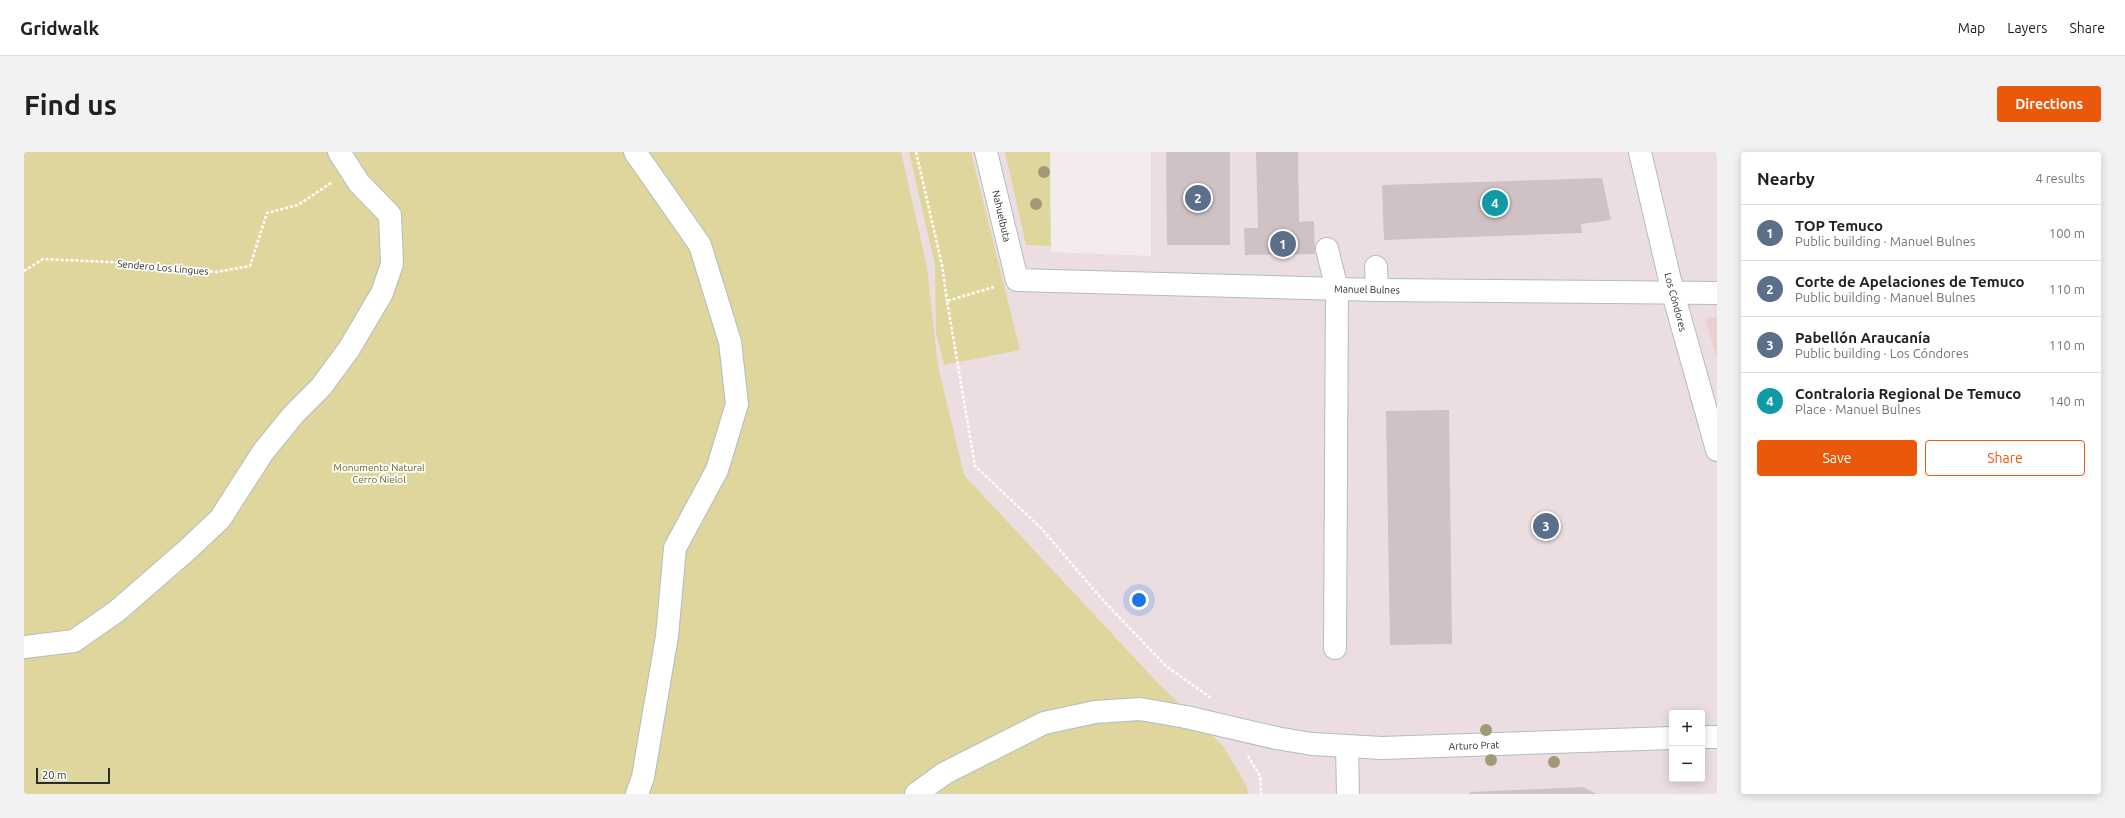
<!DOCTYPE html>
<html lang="en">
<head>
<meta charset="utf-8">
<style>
	body { margin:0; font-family:Ubuntu,sans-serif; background:#f2f2f2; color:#202124 }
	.controls { position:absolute; right:12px; bottom:12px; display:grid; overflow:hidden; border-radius:4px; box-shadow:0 2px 10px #0003 }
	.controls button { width:36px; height:36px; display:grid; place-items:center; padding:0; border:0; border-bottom:1px solid #e0e0e0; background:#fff; color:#202124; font:20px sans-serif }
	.scale { position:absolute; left:12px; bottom:10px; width:74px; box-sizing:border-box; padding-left:4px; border:2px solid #2b2b2b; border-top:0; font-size:11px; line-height:14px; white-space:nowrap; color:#2b2b2b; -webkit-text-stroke:3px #fff; paint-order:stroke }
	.you { position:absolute; left:1115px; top:448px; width:14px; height:14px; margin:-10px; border:3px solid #fff; border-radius:50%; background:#1a73e8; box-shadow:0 0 0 6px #1a73e833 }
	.badge { display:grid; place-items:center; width:26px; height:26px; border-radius:50%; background:#ea580c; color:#fff; font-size:13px; font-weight:700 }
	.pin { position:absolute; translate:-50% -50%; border:2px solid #fff; box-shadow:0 1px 4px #0006 }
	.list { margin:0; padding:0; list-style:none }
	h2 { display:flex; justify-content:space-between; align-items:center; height:52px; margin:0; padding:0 16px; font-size:17px }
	h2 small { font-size:13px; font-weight:400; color:#757577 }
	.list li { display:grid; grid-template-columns:26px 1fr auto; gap:12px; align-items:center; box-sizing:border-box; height:56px; padding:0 16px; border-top:1px solid #e0e0e0 }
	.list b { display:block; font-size:15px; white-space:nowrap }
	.list p { margin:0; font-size:13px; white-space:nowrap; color:#757577 }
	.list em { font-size:13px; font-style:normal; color:#757577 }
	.actions { display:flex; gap:8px; padding:12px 16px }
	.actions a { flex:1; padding:9px 0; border:1px solid #ea580c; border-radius:4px; text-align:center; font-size:14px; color:#ea580c }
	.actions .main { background:#ea580c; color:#fff }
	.map { position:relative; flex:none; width:1693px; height:642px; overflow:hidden; border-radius:4px }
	header { display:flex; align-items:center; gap:24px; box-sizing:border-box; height:56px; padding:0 20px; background:#fff; border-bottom:1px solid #e0e0e0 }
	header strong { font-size:19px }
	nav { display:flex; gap:22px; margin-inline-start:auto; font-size:14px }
	.intro { display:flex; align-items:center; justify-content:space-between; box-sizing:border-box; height:96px; padding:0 24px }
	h1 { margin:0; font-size:28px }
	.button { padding:10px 18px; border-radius:4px; background:#ea580c; color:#fff; font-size:14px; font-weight:700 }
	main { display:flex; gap:24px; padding:0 24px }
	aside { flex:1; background:#fff; border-radius:4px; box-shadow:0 2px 10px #0003 }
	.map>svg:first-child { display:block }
	.education { fill:#ecced1 }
	.green { fill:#dfd69d }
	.plaza { fill:#f4ebed }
	.building { fill:#cec2c4 }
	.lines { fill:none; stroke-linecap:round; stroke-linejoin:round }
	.minor-casing { stroke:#b1bdbd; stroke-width:24 }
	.path { stroke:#fff; stroke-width:2.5; stroke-dasharray:3 2; stroke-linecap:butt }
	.minor { stroke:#fff; stroke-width:22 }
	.minor-bridge-casing { stroke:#b1bdbd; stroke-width:24; stroke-linecap:butt }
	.minor-bridge { stroke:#fff; stroke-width:22 }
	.tree { fill:#a19a76 }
	.labels { text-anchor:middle; stroke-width:3.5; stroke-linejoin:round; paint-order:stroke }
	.street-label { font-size:10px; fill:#2b2b2b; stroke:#fff }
	.park-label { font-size:10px; fill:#64641e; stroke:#fff }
</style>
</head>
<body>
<header>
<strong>Gridwalk</strong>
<nav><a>Map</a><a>Layers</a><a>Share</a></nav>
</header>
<div class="intro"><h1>Find us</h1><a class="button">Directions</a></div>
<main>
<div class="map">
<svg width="1693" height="642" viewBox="0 0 1693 642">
	<rect width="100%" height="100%" fill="#ecdde1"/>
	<path class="education" d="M1693 165V207L1681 166Z"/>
	<g class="green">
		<path d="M0 0H877L903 115 914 214 940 323 1132 529 1199 594 1223 634 1224 642H0Z"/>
		<path d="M885 0H947L996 198 920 213 912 180 911 113Z"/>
		<path d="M981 0H1026L1027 94 1002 93Z"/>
	</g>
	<path class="plaza" d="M1026 0H1127V104L1027 100Z"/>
	<g class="building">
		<path d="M1142 0H1206V93H1143Z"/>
		<path d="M1232 0H1274L1275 70 1290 69 1291 102 1221 103 1220 76H1234Z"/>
		<path d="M1578 26 1587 68 1557 72 1558 81 1360 88 1358 33Z"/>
		<path d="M1425 258 1428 492 1366 493 1362 259Z"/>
		<path d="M1559 635 1573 642H1445L1447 640Z"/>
	</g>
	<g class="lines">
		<g class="minor-casing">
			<g id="minor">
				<path d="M611 0 676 93 706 190 713 252 693 318 651 396 643 484 619 625 613 642"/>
				<path d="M962 0 993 128 1353 138 1693 141"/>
				<path d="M1616 0 1649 141 1693 298"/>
				<path d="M1303 97 1313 137 1311 496"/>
				<path d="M1352 115 1353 138"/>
				<path d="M0 495 50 489 93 459 163 398 196 367 239 300 270 262 297 235 325 197 358 141 368 112 366 63 335 31 315 0"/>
				<path d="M1678 585H1693"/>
				<path d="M1252 586 1288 592 1358 596 1648 586"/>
				<path d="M1323 595 1324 642"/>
				<path d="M892 642 921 621 1020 571 1071 560 1116 557 1162 565"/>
			</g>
		</g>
		<g class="path">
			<path d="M892 0 918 113 923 149"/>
			<path d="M0 119 19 107 108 111 192 120 226 114 243 61 274 53 307 31"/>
			<path d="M970 135 923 149 951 314 1017 376 1076 445 1142 514 1187 546"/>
			<path d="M1224 604 1236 624 1237 642"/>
		</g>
		<use href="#minor" class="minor"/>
		<g class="minor-bridge-casing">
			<path id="minor-bridge" d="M1162 565 1252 586"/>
		</g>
		<use href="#minor-bridge" class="minor-bridge"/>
	</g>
	<g class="tree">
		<circle cx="1020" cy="20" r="6"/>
		<circle cx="1012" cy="52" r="6"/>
		<circle cx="1462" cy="578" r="6"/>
		<circle cx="1467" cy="608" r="6"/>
		<circle cx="1530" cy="610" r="6"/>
	</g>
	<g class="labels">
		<g class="street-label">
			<text transform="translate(978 64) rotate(77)" y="4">Nahuelbuta</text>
			<text transform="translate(139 115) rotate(5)" y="4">Sendero Los Lingues</text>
			<text transform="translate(1343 137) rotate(1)" y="4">Manuel Bulnes</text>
			<text transform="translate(1652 150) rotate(75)" y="4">Los Cóndores</text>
			<text transform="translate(1450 593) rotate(-2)" y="4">Arturo Prat</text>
		</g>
		<g class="park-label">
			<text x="355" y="319">Monumento Natural<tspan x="355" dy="12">Cerro Ñielol</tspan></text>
		</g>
	</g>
</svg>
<div class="controls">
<button>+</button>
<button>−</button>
</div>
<div class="scale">20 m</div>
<div class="you"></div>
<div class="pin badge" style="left:1259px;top:92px;background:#5c6f8a">1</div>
<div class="pin badge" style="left:1174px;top:46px;background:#5c6f8a">2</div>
<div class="pin badge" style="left:1522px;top:374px;background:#5c6f8a">3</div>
<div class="pin badge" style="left:1471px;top:51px;background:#0f9aa8">4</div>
</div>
<aside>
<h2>Nearby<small>4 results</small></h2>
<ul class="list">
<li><span class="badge" style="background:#5c6f8a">1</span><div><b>TOP Temuco</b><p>Public building · Manuel Bulnes</p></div><em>100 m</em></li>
<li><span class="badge" style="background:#5c6f8a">2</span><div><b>Corte de Apelaciones de Temuco</b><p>Public building · Manuel Bulnes</p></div><em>110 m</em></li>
<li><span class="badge" style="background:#5c6f8a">3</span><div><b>Pabellón Araucanía</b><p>Public building · Los Cóndores</p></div><em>110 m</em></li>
<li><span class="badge" style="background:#0f9aa8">4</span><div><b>Contraloria Regional De Temuco</b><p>Place · Manuel Bulnes</p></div><em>140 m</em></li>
</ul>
<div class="actions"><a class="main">Save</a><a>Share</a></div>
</aside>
</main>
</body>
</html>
